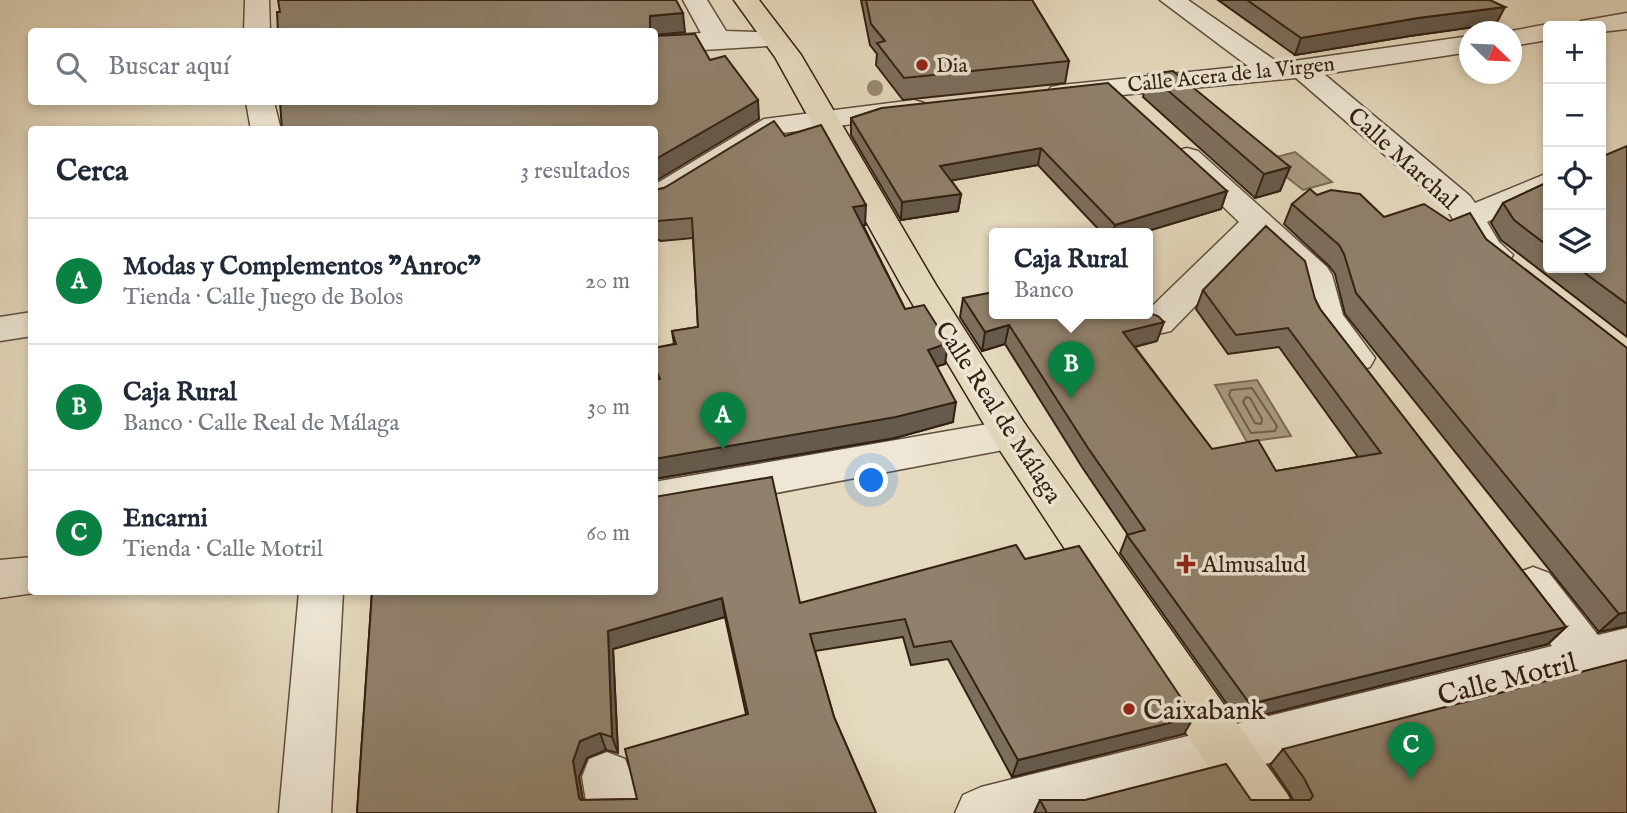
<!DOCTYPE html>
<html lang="es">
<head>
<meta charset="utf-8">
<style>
	body { margin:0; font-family:"IM FELL English",serif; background:#f6f6f7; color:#1f2937 }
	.controls { position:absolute; right:21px; top:21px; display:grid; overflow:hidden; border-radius:7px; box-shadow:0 4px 10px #0003 }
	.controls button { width:63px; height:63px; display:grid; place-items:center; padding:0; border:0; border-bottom:2px solid #e0e1e3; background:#fff; color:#1f2937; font:35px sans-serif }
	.compass { position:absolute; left:1459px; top:21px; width:63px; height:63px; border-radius:50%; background:#fff; box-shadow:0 4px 10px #0003; rotate:113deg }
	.you { position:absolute; left:872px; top:481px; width:24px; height:24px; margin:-18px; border:5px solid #fff; border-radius:50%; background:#1a73e8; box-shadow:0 0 0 10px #1a73e833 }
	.badge { display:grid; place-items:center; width:46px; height:46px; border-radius:50%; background:#0b8043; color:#fff; font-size:23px; font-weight:700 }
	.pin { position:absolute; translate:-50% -58px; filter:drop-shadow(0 2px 4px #0008) }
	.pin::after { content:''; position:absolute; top:37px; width:24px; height:21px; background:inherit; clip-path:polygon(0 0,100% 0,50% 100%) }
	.popup { position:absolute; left:989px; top:228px; width:164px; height:91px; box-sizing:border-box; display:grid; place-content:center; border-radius:7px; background:#fff; filter:drop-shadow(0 2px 5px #0005); font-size:23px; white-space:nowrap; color:#747a83 }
	.popup b { font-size:26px; color:#1f2937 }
	.popup::after { content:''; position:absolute; left:50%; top:100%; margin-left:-14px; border:14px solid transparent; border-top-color:#fff }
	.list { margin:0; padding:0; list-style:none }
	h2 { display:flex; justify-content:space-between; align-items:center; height:91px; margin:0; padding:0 28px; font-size:30px }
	h2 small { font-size:23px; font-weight:400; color:#747a83 }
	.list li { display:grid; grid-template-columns:46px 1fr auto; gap:21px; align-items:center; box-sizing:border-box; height:126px; padding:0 28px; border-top:2px solid #e0e1e3 }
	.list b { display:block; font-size:26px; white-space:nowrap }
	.list p { margin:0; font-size:23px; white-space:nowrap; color:#747a83 }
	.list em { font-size:23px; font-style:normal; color:#747a83 }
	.icon { flex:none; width:38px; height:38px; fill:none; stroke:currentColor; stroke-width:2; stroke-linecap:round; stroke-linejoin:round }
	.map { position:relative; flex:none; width:1627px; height:813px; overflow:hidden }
	.search { position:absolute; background:#fff; box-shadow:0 4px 10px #0003; left:28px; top:28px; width:630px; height:77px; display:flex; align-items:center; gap:18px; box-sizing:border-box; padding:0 24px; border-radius:7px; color:#747a83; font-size:26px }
	.panel { position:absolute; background:#fff; box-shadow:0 4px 10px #0003; left:28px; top:126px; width:630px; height:469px; border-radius:7px }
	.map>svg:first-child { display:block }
	.water { fill:#a89b84; stroke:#796a56; stroke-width:2 }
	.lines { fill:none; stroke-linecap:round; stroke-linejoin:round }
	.shore { stroke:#6e5e4b; stroke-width:2 }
	.minor-casing { stroke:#604e3d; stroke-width:3 }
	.major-casing { stroke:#332012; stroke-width:3 }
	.minor { fill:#eee7d5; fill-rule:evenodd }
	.major { fill:#e5dabf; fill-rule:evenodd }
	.tree { fill:#978974 }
	.wall { fill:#7c6f5d; stroke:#332012; stroke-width:2; fill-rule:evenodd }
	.shaded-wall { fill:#655a4c; stroke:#332012; stroke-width:2 }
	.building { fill:#90816c; stroke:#332012; stroke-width:2; fill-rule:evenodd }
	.poi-dot { fill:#8f2418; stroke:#eee7d5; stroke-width:2.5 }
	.labels { text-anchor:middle; stroke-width:7; stroke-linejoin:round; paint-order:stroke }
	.far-poi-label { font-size:21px; fill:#332012; stroke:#eee7d5; text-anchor:start }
	.far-street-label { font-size:21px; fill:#332012; stroke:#eee7d5 }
	.street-label { font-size:24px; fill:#332012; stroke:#eee7d5 }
	.poi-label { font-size:24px; fill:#332012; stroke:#eee7d5; text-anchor:start }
	.near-street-label { font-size:28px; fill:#332012; stroke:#eee7d5 }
	.near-poi-label { font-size:28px; fill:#332012; stroke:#eee7d5; text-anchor:start }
</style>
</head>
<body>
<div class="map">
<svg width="1627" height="813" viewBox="0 0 1627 813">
	<rect width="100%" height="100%" fill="#e5dabf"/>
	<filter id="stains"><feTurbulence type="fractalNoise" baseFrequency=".00286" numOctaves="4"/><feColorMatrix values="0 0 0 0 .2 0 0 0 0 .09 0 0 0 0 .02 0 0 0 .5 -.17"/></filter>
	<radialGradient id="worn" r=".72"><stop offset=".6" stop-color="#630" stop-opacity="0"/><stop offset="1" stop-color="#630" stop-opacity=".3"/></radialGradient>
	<g class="water">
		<path d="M1295 152 1332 182 1303 190 1265 160Z"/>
		<path d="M1257 380 1291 436 1247 442 1215 385Z"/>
	</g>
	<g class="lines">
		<g class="shore">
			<path d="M1252 388 1277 426 1275 431 1251 433 1229 395 1231 390Z"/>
			<path d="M1246 397 1250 398 1262 419 1261 424 1255 423 1243 402Z"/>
		</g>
		<g class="minor-casing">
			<g id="minor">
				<path d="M245 0H269L270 32H244Z"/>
				<path d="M683 0H707L726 31 784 33 788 39 784 45 654 53V37L701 33Z"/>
				<path d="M1160 0H1188L1279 63 1470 36V52L1324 74 1470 196 1475 203 1548 173V194L1487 222 1499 242 1513 255 1508 263 1496 266 1475 257 1447 209 1296 78 1061 101 1051 99 1047 93 1051 87 1061 85 1248 66Z"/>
				<path d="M1627 13V29L1601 32V26H1577L1581 21Z"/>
				<path d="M1548 24 1556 26H1548V40L1512 46V32H1506Z"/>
				<path d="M914 100 924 103 928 109 924 115 782 133 665 206 654 209V185L764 119Z"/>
				<path d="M246 102H274L281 130H251Z"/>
				<path d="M1187 148 1198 151 1327 267 1332 275 1343 315 1375 358 1370 367 1357 371 1344 367 1308 318 1299 279 1258 241 1171 331 1158 334 1145 331 1140 322 1145 313 1239 222 1172 157 1176 151Z"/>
				<path d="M32 312V336L0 341V317Z"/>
				<path d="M1011 420 1025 424 1031 435 1025 446 654 516V482Z"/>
				<path d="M32 557V592H41L0 598V560Z"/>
				<path d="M1533 567 1549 573 1598 635 1627 628V670L1077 813H955L963 795 981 787 1552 646 1517 599 1511 586 1517 573Z"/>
				<path d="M299 592H343L331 813H279Z"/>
				<path d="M607 752 625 759 632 777 640 813H588L582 777 589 759Z"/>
			</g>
		</g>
		<g class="major-casing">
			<path id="major" d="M734 0H759L801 55 936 285 1025 424 1288 795 1296 813H1239L997 446 903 288 775 57Z"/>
		</g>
		<use href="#minor" class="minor"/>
		<use href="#major" class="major"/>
	</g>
	<circle class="tree" cx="875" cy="88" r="8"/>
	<g class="wall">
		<path d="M861 0H1032L1069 61 1065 83 903 100 876 65 877 54 870 45Z"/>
		<path d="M1218 0H1490L1496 24 1410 36 1295 55Z"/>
		<path d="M1149 74 1290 167 1280 191 1255 198 1143 97Z"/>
		<path d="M882 108 1227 191 1221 209 1141 233H1102L1038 165 951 180 961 194 958 211 901 220 851 135V118Z"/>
		<path d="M785 136 865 225H863L905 309 945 364 937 366 953 422 895 438 654 479V348L674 344 672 331 698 327 693 238 661 241 654 238V190L664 188Z"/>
		<path d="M1627 146V337L1501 240 1491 223 1503 203 1548 182V268H1601Z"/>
		<path d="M1317 195 1384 217 1450 221 1486 239 1627 626 1599 632 1345 314 1335 274 1329 266 1284 224 1292 204Z"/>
		<path d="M1203 290 1315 299 1320 309 1566 627 1548 644 1239 721 1120 553 1127 535H1128L1082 467 1005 344 982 351 960 317 963 298 1157 341 1135 347 1212 449 1276 471 1358 457 1279 347 1228 354 1196 309Z"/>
		<path d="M1025 559 1184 734 1012 777 948 659 911 665 903 637 815 651 834 717 876 813H357L372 592 800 603ZM725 617 746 714 637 799 583 800 579 777 587 758 606 750 618 753 613 649Z"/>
		<path d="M1283 749 1627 813H1034L1040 800H1293L1290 794 1270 765Z"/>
	</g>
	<g class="shaded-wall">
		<path d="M1505 7 1496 24 1410 36 1295 55 1301 38 1418 18Z"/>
		<path d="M683 13 685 32 654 35V32H650V16Z"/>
		<path d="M758 100 759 119 654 182V160Z"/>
		<path d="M1041 148 1038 165 938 183 940 166Z"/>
		<path d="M1290 167 1280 191 1255 198 1264 174Z"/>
		<path d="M1227 191 1221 209 1141 233H1113L1115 225Z"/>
		<path d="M961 194 958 211 901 220 902 202Z"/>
		<path d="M866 205 865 225 852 227 853 207Z"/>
		<path d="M1164 322 1157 341 1117 351 1123 332Z"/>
		<path d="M1009 325 1005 344 982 351 985 332Z"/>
		<path d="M948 343 945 364 925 370 928 350Z"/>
		<path d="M956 402 953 422 895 438 654 479V459Z"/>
		<path d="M722 598 725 617 613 649 618 753 612 737 608 631Z"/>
		<path d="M1627 612V626L1599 632 1619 614Z"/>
		<path d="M1566 627 1548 644 1239 721 1250 704Z"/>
		<path d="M1194 717 1184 734 1012 777 1018 760Z"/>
		<path d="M600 733 606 750 587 758 579 777 585 813 579 798 573 761 580 741Z"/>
	</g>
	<g class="building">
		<path d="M278 0H676L683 13 650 16V32H278L277 12H280Z"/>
		<path d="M866 0H1032L1069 61 904 78 877 43 885 41 871 24Z"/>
		<path d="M1247 0H1490L1505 7 1418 18 1301 38Z"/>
		<path d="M695 34 710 60 725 56 758 100 654 160V130H282L280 102H654V36Z"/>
		<path d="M1173 71 1290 167 1264 174 1149 74Z"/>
		<path d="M1108 83 1227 191 1115 225 1041 148 940 166 961 194 902 202 851 118 882 108Z"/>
		<path d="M774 121 785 136 821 125 866 205 853 207 905 309 924 305 948 343 928 350 956 402 896 417 654 459V380L660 379 654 366V348L676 344 672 331 698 327 692 218 658 221 654 219V190L664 188Z"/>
		<path d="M1627 146V304L1578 268H1601V157Z"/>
		<path d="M1548 182V246L1514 220 1503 203Z"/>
		<path d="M1310 189 1317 195 1331 190 1360 194 1384 217 1424 204 1450 221 1470 213 1486 239 1627 348V612L1619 614 1356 293 1344 254 1339 245 1292 204Z"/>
		<path d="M1266 226 1305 261 1315 299 1320 309 1566 627 1250 704 1127 535 1145 530 1088 448 1009 325 985 332 963 298 994 292V313H1148V310L1149 313 1158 316 1164 322 1123 332 1212 449 1258 440 1276 471 1381 453 1288 328 1236 335 1203 290Z"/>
		<path d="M772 477 800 603 1016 545 1025 559 1079 546 1194 717 1018 760 951 641 914 647 905 619 810 634 834 717 876 813H357L372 592H654V497ZM722 598 748 714 625 749 637 799 581 800 579 798 573 761 580 741 600 733 612 737 608 631Z"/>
		<path d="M1627 660V813H1047L1040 800H1085L1226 764 1251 800H1310L1313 796 1304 778 1283 749Z"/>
	</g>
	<g class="poi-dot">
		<circle cx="922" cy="65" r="7"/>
		<path d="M1182.5 553.5h7v7h7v7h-7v7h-7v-7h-7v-7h7z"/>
		<circle cx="1129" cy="709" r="7"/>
	</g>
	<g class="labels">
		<g class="far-poi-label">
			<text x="936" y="72">Dia</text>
		</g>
		<g class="far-street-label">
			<text transform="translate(1231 74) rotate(-6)" y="7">Calle Acera de la Virgen</text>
		</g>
		<g class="street-label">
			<text transform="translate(1403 158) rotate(42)" y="8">Calle Marchal</text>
			<text transform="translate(999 412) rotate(57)" y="8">Calle Real de Málaga</text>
		</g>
		<g class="poi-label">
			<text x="1202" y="572">Almusalud</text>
		</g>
		<g class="near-street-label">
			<text transform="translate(1507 678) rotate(-14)" y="10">Calle Motril</text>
		</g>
		<g class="near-poi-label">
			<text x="1143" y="719">Caixabank</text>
		</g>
	</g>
	<rect width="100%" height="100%" filter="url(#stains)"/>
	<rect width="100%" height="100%" fill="url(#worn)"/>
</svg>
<div class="controls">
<button>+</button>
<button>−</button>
<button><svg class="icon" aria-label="locate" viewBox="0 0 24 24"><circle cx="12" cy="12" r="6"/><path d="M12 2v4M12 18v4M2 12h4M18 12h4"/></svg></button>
<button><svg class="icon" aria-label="layers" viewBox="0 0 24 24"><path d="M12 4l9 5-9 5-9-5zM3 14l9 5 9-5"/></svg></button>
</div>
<svg class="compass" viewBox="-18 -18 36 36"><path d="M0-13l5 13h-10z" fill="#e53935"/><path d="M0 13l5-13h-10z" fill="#747a83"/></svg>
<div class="you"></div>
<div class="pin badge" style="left:723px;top:450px">A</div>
<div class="pin badge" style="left:1071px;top:399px">B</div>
<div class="popup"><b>Caja Rural</b>Banco</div>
<div class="pin badge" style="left:1411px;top:780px">C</div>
<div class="search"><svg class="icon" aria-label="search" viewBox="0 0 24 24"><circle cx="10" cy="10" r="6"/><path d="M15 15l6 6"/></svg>Buscar aquí</div>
<section class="panel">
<h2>Cerca<small>3 resultados</small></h2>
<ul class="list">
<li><span class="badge">A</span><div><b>Modas y Complementos &quot;Anroc&quot;</b><p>Tienda · Calle Juego de Bolos</p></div><em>20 m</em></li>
<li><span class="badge">B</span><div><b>Caja Rural</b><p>Banco · Calle Real de Málaga</p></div><em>30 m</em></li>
<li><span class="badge">C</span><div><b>Encarni</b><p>Tienda · Calle Motril</p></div><em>60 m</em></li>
</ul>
</section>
</div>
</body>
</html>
